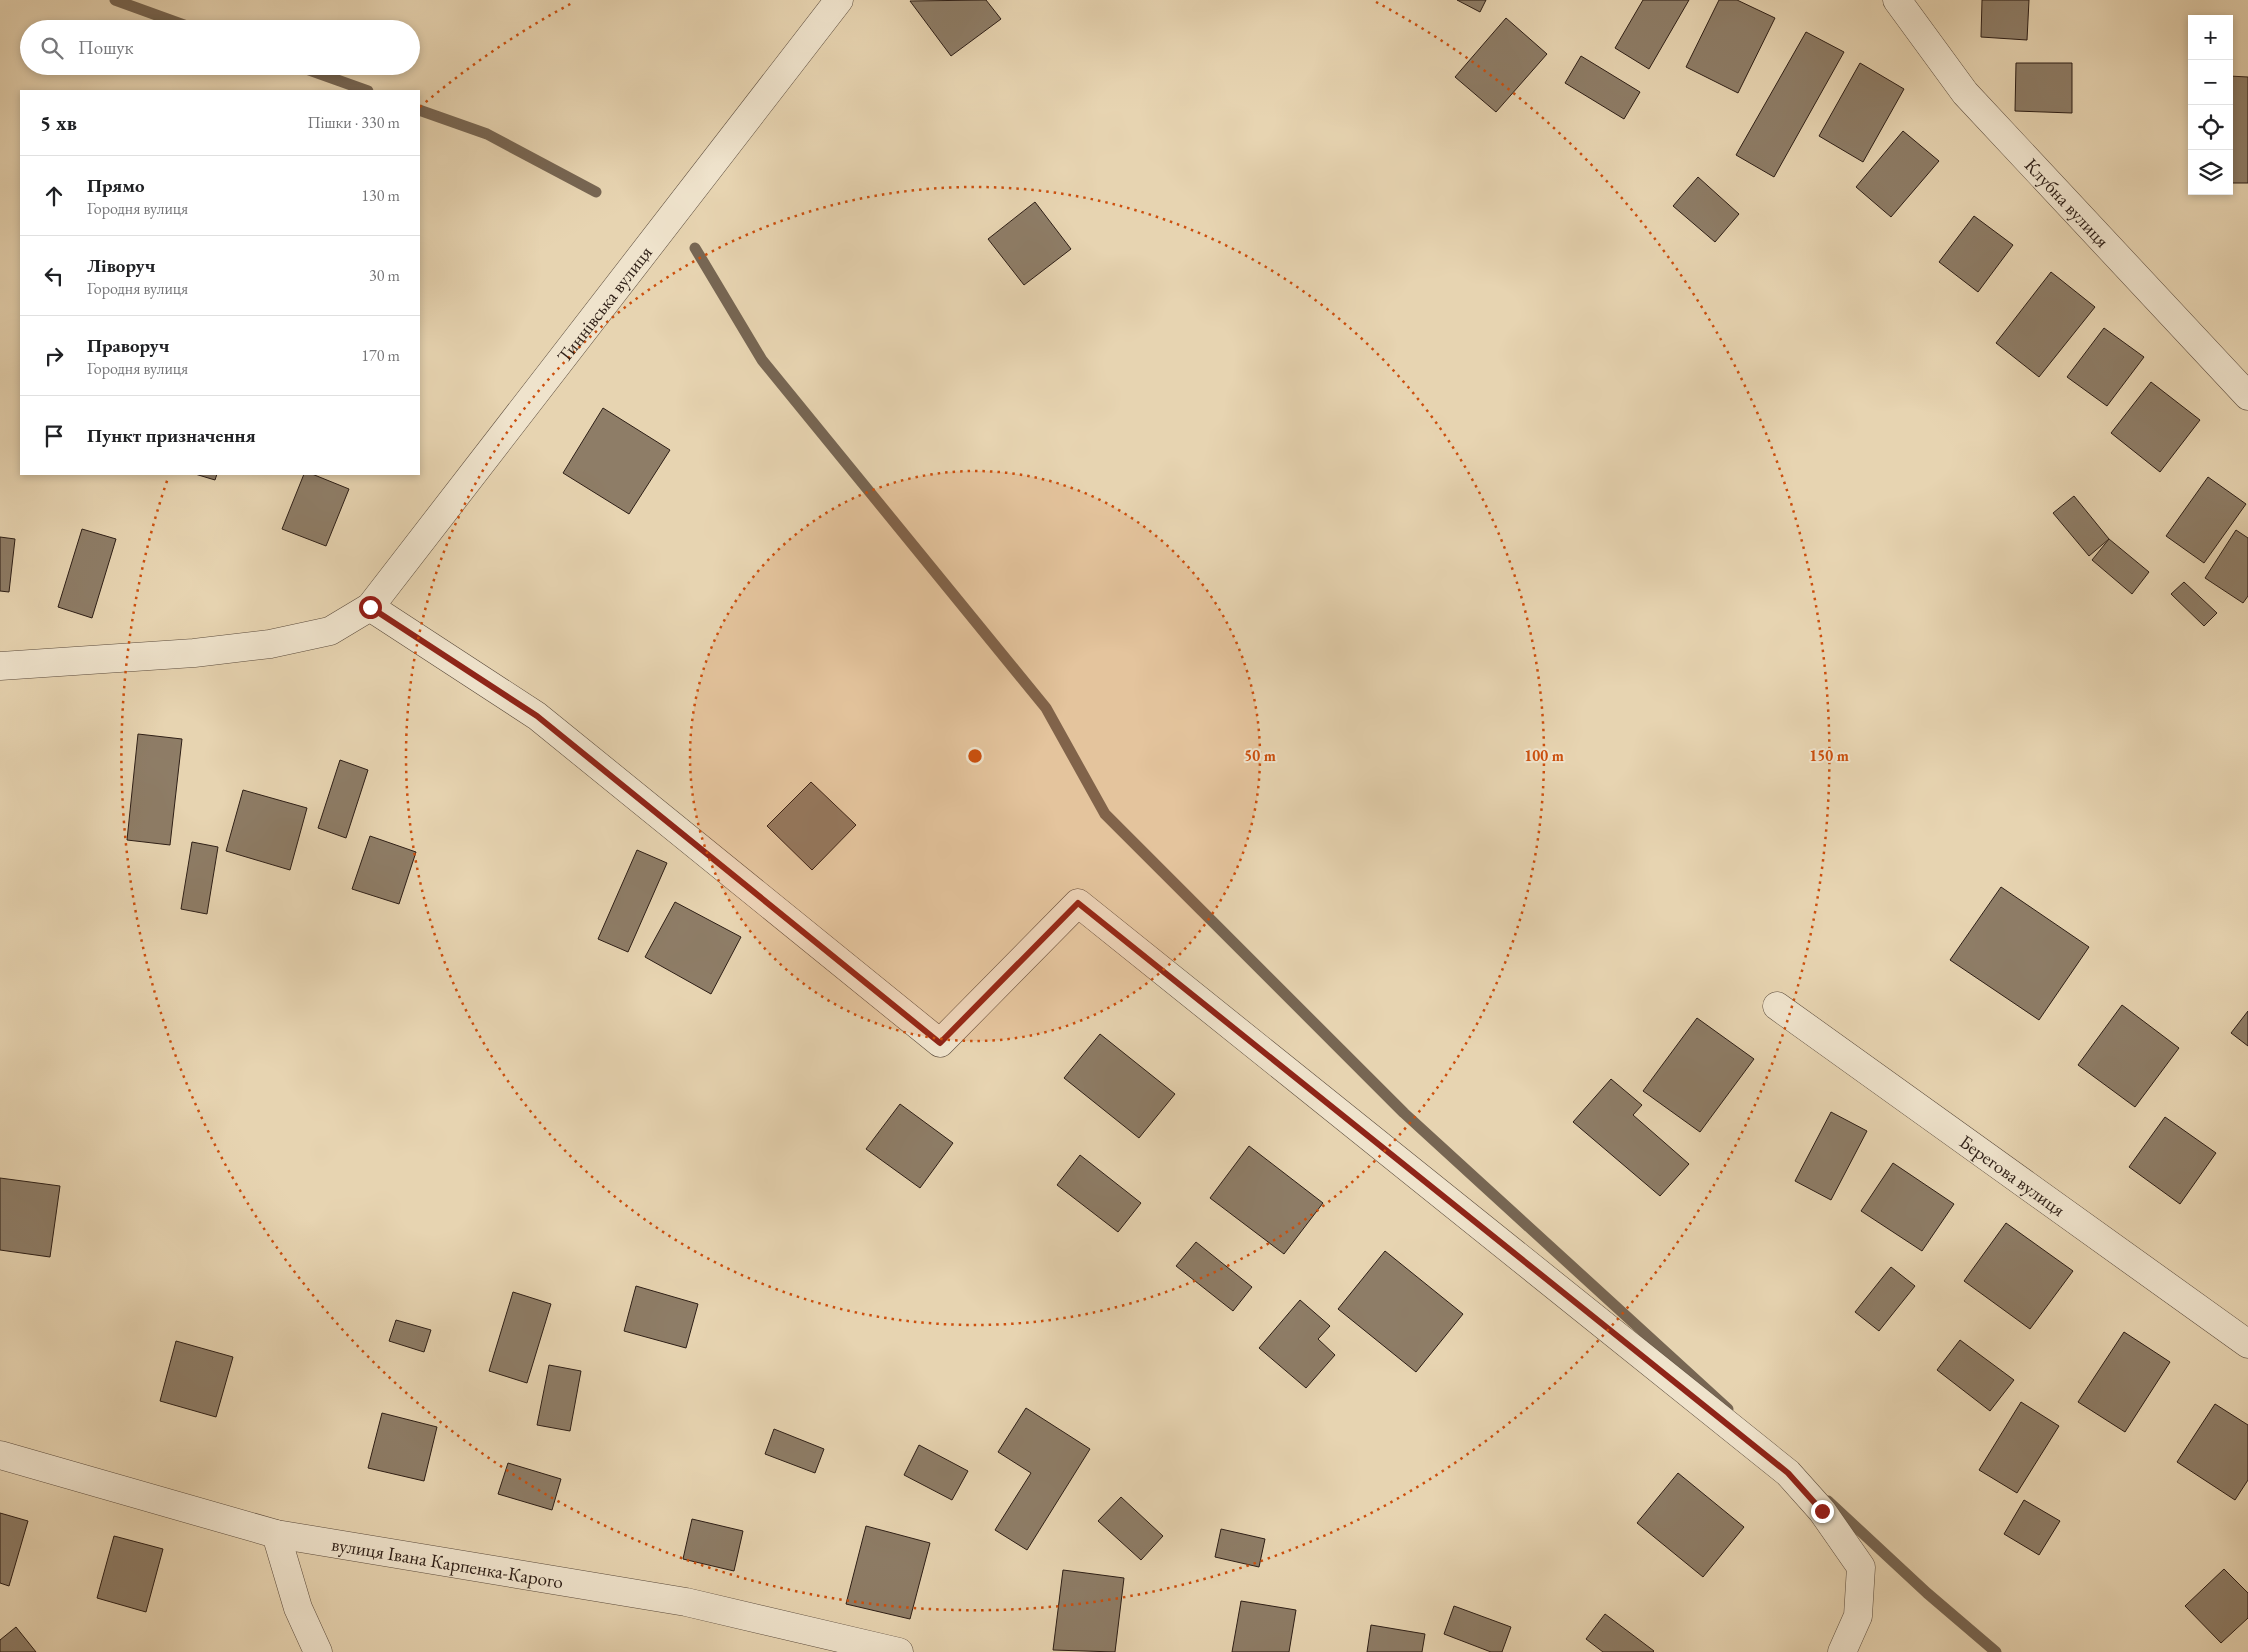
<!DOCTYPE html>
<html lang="uk">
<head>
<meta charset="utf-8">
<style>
	body { margin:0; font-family:"EB Garamond",serif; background:#f2f2f2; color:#202124 }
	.controls { position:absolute; right:15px; top:15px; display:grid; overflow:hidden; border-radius:0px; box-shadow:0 2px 8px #0003 }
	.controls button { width:45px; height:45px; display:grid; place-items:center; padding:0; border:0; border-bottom:1px solid #e0e0e0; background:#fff; color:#202124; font:25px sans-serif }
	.stop { position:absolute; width:15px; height:15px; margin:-11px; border:4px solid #8f2418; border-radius:50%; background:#fff }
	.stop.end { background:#8f2418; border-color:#fff; box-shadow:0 1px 5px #0008 }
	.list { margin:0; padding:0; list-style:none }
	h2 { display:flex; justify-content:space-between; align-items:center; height:65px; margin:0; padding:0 20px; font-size:21px }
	h2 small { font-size:16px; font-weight:400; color:#757577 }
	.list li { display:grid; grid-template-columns:32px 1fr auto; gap:15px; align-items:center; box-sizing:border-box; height:80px; padding:0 20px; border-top:1px solid #e0e0e0 }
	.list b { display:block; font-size:19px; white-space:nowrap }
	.list p { margin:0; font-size:16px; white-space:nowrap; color:#757577 }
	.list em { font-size:16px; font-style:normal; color:#757577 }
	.icon { flex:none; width:28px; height:28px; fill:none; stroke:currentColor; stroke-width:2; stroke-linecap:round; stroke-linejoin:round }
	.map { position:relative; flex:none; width:2248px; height:1652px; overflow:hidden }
	.search { position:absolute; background:#fff; box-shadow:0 2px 8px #0003; left:20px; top:20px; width:400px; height:55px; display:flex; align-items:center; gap:12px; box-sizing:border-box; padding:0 18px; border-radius:28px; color:#757577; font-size:19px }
	.panel { position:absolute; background:#fff; box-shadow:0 2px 8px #0003; left:20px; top:90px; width:400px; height:385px; border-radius:0px }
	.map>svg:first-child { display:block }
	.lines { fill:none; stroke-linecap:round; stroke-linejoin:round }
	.stream { stroke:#776653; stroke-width:11 }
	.building { fill:#8e7d67; stroke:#2d1e16 }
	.street-casing { stroke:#5c4c3d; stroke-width:29 }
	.street { stroke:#efe3cc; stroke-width:28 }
	.route { stroke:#8f2418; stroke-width:6 }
	.ring { fill:none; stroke:#cc500e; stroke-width:2.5; stroke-dasharray:2.5 5 }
	.labels { text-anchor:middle; stroke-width:4; stroke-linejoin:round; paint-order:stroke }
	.street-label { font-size:19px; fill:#2d1e16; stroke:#efe3cc }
	.centre { fill:#cc500e; stroke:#efe3cc; stroke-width:2.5 }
	.ring-label { font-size:15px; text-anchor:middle; font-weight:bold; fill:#cc500e; stroke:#efe3cc; stroke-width:4; stroke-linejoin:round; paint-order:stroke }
</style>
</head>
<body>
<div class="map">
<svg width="2248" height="1652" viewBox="0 0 2248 1652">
	<rect width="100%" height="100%" fill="#e7d4b1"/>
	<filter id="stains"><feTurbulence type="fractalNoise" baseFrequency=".004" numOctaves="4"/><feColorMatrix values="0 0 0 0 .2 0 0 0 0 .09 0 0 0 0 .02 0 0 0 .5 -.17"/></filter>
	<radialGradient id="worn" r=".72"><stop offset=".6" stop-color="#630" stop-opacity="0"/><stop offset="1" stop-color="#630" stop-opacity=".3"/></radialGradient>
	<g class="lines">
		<g class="stream">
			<path d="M115 0 195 29"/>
			<path d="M298 66 368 91"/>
			<path d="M419 110 487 134 596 192"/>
			<path d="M695 248 762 360 1046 708 1105 814 1404 1113 1728 1409"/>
			<path d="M1828 1501 1927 1593 1996 1652"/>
		</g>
	</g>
	<g class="building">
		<path d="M986 0 1001 19 951 56 910 1Z"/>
		<path d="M1457 0H1486L1480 12Z"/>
		<path d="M1643 0H1689L1649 69 1615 48Z"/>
		<path d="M1719 0H1737L1775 18 1738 93 1686 67Z"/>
		<path d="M1982 0H2029L2027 40 1981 37Z"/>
		<path d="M1506 18 1547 54 1496 112 1455 77Z"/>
		<path d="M1806 32 1844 52 1774 177 1736 155Z"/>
		<path d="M1581 56 1640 92 1624 119 1565 83Z"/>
		<path d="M1860 63 1904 89 1863 162 1819 136Z"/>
		<path d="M2016 63H2072V113L2015 111Z"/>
		<path d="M2229 76 2248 77V183H2229Z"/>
		<path d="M1903 131 1939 161 1891 217 1856 187Z"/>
		<path d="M1698 177 1739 214 1715 242 1673 206Z"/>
		<path d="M1035 202 1071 249 1024 285 988 239Z"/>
		<path d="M1974 216 2013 245 1978 292 1939 262Z"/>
		<path d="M2051 272 2095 307 2039 377 1996 343Z"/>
		<path d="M2104 328 2144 357 2107 406 2067 377Z"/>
		<path d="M2151 382 2200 420 2160 472 2111 433Z"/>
		<path d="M603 408 670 450 629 514 563 473Z"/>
		<path d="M195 474H217L215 480Z"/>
		<path d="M304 474H312L349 489 326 546 282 529Z"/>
		<path d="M2208 477 2246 504 2204 563 2166 536Z"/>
		<path d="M2074 496 2109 539 2089 556 2053 513Z"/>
		<path d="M82 529 116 539 92 618 58 607Z"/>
		<path d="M2236 530 2248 538V596L2243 603 2205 578Z"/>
		<path d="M0 537 15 539 9 592 0 591Z"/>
		<path d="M2109 539 2149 572 2132 594 2092 560Z"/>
		<path d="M2184 582 2217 613 2204 626 2171 594Z"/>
		<path d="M138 734 182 739 170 845 127 840Z"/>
		<path d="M340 760 368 770 346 838 318 828Z"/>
		<path d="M811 782 856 825 812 870 767 826Z"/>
		<path d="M243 790 307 808 290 870 226 851Z"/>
		<path d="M370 836 416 852 399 904 352 889Z"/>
		<path d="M192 842 218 847 207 914 181 909Z"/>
		<path d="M637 850 667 863 628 952 598 939Z"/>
		<path d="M2001 887 2089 947 2039 1020 1950 960Z"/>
		<path d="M675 902 741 937 711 994 645 957Z"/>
		<path d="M2122 1005 2179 1048 2135 1107 2078 1065Z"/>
		<path d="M2248 1011V1046L2231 1033Z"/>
		<path d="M1697 1018 1754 1059 1700 1132 1643 1091Z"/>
		<path d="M1100 1034 1175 1094 1139 1138 1064 1078Z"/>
		<path d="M1611 1079 1642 1105 1633 1115 1689 1164 1660 1196 1573 1122Z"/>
		<path d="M900 1104 953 1143 920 1188 866 1149Z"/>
		<path d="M1831 1112 1867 1131 1831 1200 1795 1181Z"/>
		<path d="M2165 1117 2216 1153 2180 1204 2129 1167Z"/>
		<path d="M1249 1146 1323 1203 1284 1254 1210 1198Z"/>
		<path d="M1080 1155 1141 1203 1118 1232 1057 1185Z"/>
		<path d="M1893 1163 1954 1204 1922 1251 1861 1211Z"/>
		<path d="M0 1178 60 1186 50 1257 0 1250Z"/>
		<path d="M2006 1223 2073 1271 2030 1329 1964 1281Z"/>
		<path d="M1196 1242 1252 1287 1233 1311 1176 1266Z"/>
		<path d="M1385 1251 1463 1314 1416 1372 1338 1309Z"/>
		<path d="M1891 1267 1915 1286 1879 1331 1855 1312Z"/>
		<path d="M636 1286 698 1304 686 1348 624 1331Z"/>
		<path d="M513 1292 551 1304 527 1383 489 1371Z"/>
		<path d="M1300 1300 1330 1326 1318 1339 1335 1355 1306 1388 1259 1348Z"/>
		<path d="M396 1320 431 1330 424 1352 389 1341Z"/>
		<path d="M2124 1332 2170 1362 2125 1432 2078 1402Z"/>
		<path d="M1960 1340 2014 1380 1990 1411 1937 1370Z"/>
		<path d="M176 1341 233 1357 216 1417 160 1401Z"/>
		<path d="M549 1365 581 1371 570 1431 537 1425Z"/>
		<path d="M2021 1402 2059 1426 2017 1493 1979 1470Z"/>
		<path d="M2215 1404 2248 1425V1480L2235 1500 2177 1462Z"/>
		<path d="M1026 1408 1090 1449 1027 1550 995 1530 1031 1473 998 1452Z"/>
		<path d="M382 1413 437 1427 424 1481 368 1468Z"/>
		<path d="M774 1429 824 1449 815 1473 765 1454Z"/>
		<path d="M919 1445 968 1471 952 1500 904 1475Z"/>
		<path d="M508 1463 561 1479 552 1510 498 1494Z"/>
		<path d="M1678 1473 1744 1527 1703 1577 1637 1523Z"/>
		<path d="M1121 1497 1163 1536 1141 1560 1098 1521Z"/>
		<path d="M2024 1500 2060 1521 2039 1555 2004 1534Z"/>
		<path d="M0 1513 28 1521 9 1586 0 1583Z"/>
		<path d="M692 1519 743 1531 734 1571 683 1559Z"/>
		<path d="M866 1526 930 1543 910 1619 846 1604Z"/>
		<path d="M1221 1529 1265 1539 1259 1567 1215 1557Z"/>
		<path d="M114 1536 163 1549 146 1612 97 1598Z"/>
		<path d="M2224 1569 2248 1593V1618L2221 1643 2185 1606Z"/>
		<path d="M1063 1570 1124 1578 1115 1652 1053 1650Z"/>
		<path d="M1241 1601 1296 1610 1289 1652H1232Z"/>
		<path d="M1454 1606 1511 1627 1502 1652H1491L1444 1634Z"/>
		<path d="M1605 1614 1654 1651 1653 1652H1603L1586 1639Z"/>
		<path d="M1371 1625 1425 1634 1422 1652H1367Z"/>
		<path d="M16 1627 36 1652H0V1640Z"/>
	</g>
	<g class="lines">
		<g class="street-casing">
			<g id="street">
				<path id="s1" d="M1897 0 1965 93 2248 396"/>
				<path d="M370 607 537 716 940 1043 1078 903 1788 1473 1822 1511 1861 1567 1858 1616 1842 1652"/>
				<path id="s2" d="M0 666 194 653 270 644 330 631 370 607 839 0"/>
				<path id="s3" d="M1777 1006 2248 1344"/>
				<path id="s4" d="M0 1455 276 1534 686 1602 899 1652"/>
				<path d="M276 1534 298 1608 318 1652"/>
			</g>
		</g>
		<use href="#street" class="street"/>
	</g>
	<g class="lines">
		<path class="route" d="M370 607 537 716 940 1043 1078 903 1788 1473 1822 1511"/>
	</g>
	<circle cx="975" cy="756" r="285" fill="#cc500e" fill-opacity=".12"/>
	<g class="ring">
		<circle cx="975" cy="756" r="285"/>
		<circle cx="975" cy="756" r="569"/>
		<path d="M420 107A854 854 0 0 1 574 2M1376 2A854 854 0 1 1 168 478"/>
	</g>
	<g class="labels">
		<g class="street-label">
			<text dy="7" stroke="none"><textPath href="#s1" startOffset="265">Клубна вулиця</textPath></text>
			<text dy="7" stroke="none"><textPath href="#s2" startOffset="762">Тиннівська вулиця</textPath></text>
			<text dy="7" stroke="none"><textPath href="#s3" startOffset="290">Берегова вулиця</textPath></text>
			<text dy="7" stroke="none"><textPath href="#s4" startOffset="461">вулиця Івана Карпенка-Карого</textPath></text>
		</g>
	</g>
	<circle cx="975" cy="756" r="8" class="centre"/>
	<g class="ring-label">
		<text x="1260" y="761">50 m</text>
		<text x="1544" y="761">100 m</text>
		<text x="1829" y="761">150 m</text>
	</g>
	<rect width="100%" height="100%" filter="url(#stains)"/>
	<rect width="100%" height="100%" fill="url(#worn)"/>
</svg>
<div class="controls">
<button>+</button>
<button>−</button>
<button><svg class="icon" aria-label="locate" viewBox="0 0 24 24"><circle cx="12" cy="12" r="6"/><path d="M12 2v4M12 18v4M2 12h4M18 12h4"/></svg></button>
<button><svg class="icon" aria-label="layers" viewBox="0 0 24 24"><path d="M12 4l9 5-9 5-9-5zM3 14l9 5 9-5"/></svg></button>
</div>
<div class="stop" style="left:370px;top:607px"></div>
<div class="stop end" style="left:1822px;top:1511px"></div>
<div class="search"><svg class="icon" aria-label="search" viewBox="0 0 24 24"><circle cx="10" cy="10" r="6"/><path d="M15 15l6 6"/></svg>Пошук</div>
<section class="panel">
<h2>5 хв<small>Пішки · 330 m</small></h2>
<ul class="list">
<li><svg class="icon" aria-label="ahead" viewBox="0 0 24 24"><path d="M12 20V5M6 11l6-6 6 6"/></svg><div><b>Прямо</b><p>Городня вулиця</p></div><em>130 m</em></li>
<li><svg class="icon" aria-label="left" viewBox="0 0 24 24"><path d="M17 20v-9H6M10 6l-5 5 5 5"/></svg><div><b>Ліворуч</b><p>Городня вулиця</p></div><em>30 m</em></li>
<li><svg class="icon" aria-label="right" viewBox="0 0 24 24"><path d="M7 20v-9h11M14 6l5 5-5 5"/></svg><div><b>Праворуч</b><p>Городня вулиця</p></div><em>170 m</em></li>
<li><svg class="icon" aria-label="arrive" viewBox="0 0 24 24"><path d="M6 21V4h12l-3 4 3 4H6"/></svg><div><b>Пункт призначення</b></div></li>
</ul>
</section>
</div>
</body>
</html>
